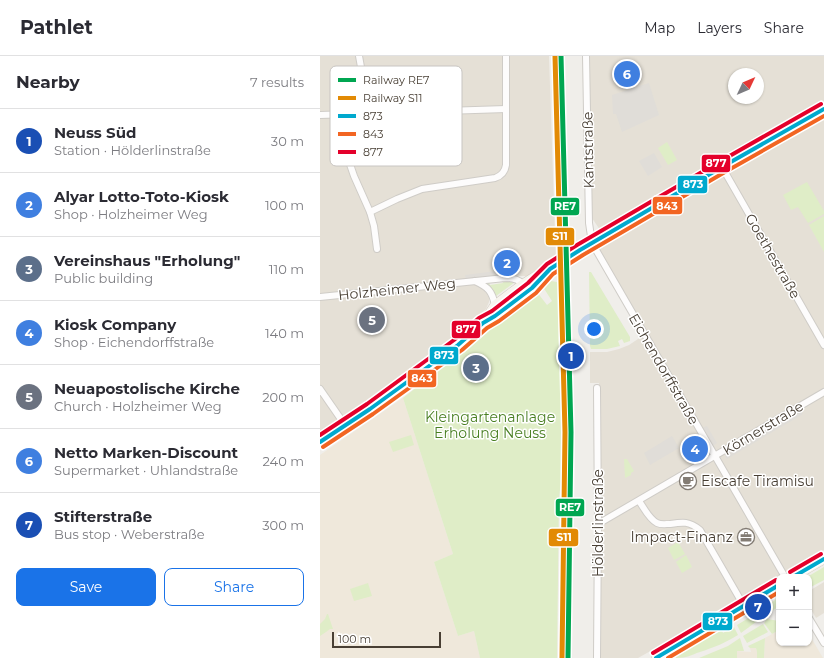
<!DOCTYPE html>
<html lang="en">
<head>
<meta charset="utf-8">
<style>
	body { margin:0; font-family:Montserrat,sans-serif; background:#f7f7f7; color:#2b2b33 }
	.controls { position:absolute; right:12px; bottom:12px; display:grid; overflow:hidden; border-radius:8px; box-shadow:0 1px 3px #0004 }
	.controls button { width:36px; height:36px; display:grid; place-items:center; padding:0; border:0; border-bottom:1px solid #e1e1e2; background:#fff; color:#2b2b33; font:20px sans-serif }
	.compass { position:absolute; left:408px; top:12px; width:36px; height:36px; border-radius:50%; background:#fff; box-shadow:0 1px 3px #0004; rotate:46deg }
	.scale { position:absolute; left:12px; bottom:10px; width:109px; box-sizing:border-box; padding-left:4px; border:2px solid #483f34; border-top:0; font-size:11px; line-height:14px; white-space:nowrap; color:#483f34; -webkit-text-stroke:3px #fff; paint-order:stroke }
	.you { position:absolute; left:274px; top:273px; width:14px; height:14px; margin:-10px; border:3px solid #fff; border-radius:50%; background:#1a73e8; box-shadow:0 0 0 6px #1a73e833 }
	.badge { display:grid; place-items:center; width:26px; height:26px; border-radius:50%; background:#1a73e8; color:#fff; font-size:13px; font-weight:700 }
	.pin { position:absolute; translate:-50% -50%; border:2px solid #fff; box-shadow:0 1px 4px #0006 }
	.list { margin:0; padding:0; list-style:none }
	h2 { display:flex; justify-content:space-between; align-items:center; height:52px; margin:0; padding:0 16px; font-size:17px }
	h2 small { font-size:13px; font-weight:400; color:#7c7c81 }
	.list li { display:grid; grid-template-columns:26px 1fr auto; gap:12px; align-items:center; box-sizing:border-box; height:64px; padding:0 16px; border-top:1px solid #e1e1e2 }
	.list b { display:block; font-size:15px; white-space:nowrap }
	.list p { margin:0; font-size:13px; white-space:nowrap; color:#7c7c81 }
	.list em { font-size:13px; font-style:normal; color:#7c7c81 }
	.actions { display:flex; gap:8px; padding:12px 16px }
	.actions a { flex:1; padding:9px 0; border:1px solid #1a73e8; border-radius:8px; text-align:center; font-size:14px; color:#1a73e8 }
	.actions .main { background:#1a73e8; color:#fff }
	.map { position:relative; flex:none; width:504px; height:602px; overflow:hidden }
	header { display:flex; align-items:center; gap:24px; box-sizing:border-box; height:56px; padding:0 20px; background:#fff; border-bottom:1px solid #e1e1e2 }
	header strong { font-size:19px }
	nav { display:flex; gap:22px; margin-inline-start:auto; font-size:14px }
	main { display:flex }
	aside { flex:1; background:#fff }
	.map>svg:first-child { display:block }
	.residential { fill:#e5e0d6; fill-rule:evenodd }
	.industrial { fill:#e0ddd8 }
	.education { fill:#efe8db }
	.green { fill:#dfedc7 }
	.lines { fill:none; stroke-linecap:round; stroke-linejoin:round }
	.minor-casing { stroke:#cfccc7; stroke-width:8 }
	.secondary-casing { stroke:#d2ccc1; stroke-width:10 }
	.minor { stroke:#fdfcfc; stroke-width:6 }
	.secondary { stroke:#f7f4ee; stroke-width:9 }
	.bus-1-casing { stroke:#fff; stroke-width:7 }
	.bus-2-casing { stroke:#fff; stroke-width:7 }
	.bus-3-casing { stroke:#fff; stroke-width:7 }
	.bus-1 { stroke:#00a9ce; stroke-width:4 }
	.bus-2 { stroke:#f26522; stroke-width:4 }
	.bus-3 { stroke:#e4002b; stroke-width:4 }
	.rail-1-casing { stroke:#fff; stroke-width:8 }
	.rail-2-casing { stroke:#fff; stroke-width:8 }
	.rail-1 { stroke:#00a651; stroke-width:5 }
	.rail-2 { stroke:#e28a05; stroke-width:5 }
	.labels { text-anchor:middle; stroke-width:3; stroke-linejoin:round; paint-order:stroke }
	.street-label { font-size:14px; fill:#483f34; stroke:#fff }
	.park-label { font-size:14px; fill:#497f22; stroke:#fff }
	.poi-label { font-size:14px; fill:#483f34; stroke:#fff; text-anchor:start }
	.key { fill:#fff; stroke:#c8c5c2; stroke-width:1 }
	.key-label { font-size:11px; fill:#483f34 }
	.line-badge { stroke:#fff; stroke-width:1.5 }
	.badge-label { font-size:11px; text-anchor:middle; font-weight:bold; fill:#fff }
</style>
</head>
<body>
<header>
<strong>Pathlet</strong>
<nav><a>Map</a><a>Layers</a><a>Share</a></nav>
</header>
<main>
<aside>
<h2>Nearby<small>7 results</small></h2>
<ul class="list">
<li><span class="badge" style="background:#1a4fb4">1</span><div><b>Neuss Süd</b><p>Station · Hölderlinstraße</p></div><em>30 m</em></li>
<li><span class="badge" style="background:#3f7fe0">2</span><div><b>Alyar Lotto-Toto-Kiosk</b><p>Shop · Holzheimer Weg</p></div><em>100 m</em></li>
<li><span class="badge" style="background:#5c6f8a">3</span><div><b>Vereinshaus &quot;Erholung&quot;</b><p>Public building</p></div><em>110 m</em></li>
<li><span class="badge" style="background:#3f7fe0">4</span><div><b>Kiosk Company</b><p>Shop · Eichendorffstraße</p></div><em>140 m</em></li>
<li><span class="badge" style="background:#6b7280">5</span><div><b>Neuapostolische Kirche</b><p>Church · Holzheimer Weg</p></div><em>200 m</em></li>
<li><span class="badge" style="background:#3f7fe0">6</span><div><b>Netto Marken-Discount</b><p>Supermarket · Uhlandstraße</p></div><em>240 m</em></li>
<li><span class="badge" style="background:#1a4fb4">7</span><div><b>Stifterstraße</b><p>Bus stop · Weberstraße</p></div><em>300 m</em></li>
</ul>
<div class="actions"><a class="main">Save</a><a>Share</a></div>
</aside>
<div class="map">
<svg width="504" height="602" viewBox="0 0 504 602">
	<rect width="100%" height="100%" fill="#f0eeea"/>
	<g class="residential">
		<path d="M0 0H229L236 208 210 220H187L0 240Z"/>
		<path d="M267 0H504V47L290 171 280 174 272 162ZM414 18H438V42H414Z"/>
		<path d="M504 59V494L473 514 461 521H459V522L425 542 318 602H281L279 327H270V296H287L299 293 309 289 327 277 282 199 278 190 291 181Z"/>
		<path d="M153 226 166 236 169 241V246L166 253 155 264 93 312 24 363 0 378V242Z"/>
		<path d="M504 526V557L496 562 489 550V535Z"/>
	</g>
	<g class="industrial">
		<path d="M329 27 339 59 302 76 296 58H293L292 39Z"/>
		<path d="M334 97 342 111 328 120 319 105Z"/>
		<path d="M192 213V218L146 224 145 219Z"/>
		<path d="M480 354 483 358 407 403 404 398Z"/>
		<path d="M387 370 397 387 393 390 382 372Z"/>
		<path d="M352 380 359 392 330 409 324 397Z"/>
	</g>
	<g class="education">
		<path d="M83 342 133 498 114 506 138 580 154 575 160 602H0V399Z"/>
		<path d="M459 574V587H489V578L503 602H444L445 582Z"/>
		<path d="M436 591 437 596V602H417V595L431 596 430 592Z"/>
	</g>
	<g class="green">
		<path d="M347 86 357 104 348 109 338 92Z"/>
		<path d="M487 126 504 155V158L488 167 478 151 471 154 463 139Z"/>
		<path d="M504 160V196L489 169Z"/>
		<path d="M269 216H271L310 281V285L304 287 302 283 298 285 300 290 287 293H271L270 290Z"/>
		<path d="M182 224H190L195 226 176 240 172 233 164 227 169 226 170 229 183 227Z"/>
		<path d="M231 225 237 226 242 234 245 379 243 409 239 442 237 602H160L154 575 138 580 114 506 133 498 83 342 217 236 227 249 232 245 223 231Z"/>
		<path d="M91 379 94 389 73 396 69 386Z"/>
		<path d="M304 403H307L314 415 311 417V419L305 422Z"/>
		<path d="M358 486 365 498 354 504 348 492Z"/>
		<path d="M366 499 372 511 362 517 356 506Z"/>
		<path d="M504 511V524L489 532V521H487Z"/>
		<path d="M48 527 52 540 34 545 30 533Z"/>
		<path d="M459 541V550L444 561 440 555Z"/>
		<path d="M437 557 440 563 421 577 417 569Z"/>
		<path d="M7 558H8L13 573H10L6 576 0 580V568L5 563Z"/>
		<path d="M447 563 459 565V574L452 578 444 567Z"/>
		<path d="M443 568 448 576 427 587 423 580Z"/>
		<path d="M414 571 418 579C405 587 395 591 380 596 371 599 367 602 356 602L355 598C370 589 386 582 402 574L403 577Z"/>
		<path d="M420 582 424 595H417V602H379L408 590Z"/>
		<path d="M445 582 444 602H437V596L436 592H430L428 590Z"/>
	</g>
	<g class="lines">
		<g class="minor-casing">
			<g id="minor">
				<path d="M39 0 41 11"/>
				<path d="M266 0 269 167 272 187 395 400 465 521"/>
				<path d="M21 58 22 80 24 91 34 120 50 156 54 170 57 193"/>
				<path d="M0 59 186 53"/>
				<path d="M402 111 504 289"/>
				<path d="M50 156 77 143 102 133 175 122C181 120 185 116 186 109V0"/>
				<path d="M155 225C168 231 172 235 175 249"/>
				<path d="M0 241 185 222C192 222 198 223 203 228"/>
				<path d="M277 332 278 468 277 602"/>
				<path d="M0 333 25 369"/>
				<path d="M319 445C324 452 329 463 337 467 341 469 346 468 350 468 363 466 369 465 380 474L424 550"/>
				<path d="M278 468 504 336"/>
				<path d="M489 562 504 587"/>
			</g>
		</g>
		<g class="secondary-casing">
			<g id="secondary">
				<path d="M0 386 50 353 99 318 138 289 163 267 175 249 203 228 214 221 226 216 260 194 504 53"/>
				<path d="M473 521 504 503"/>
				<path d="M336 602 459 529"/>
			</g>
		</g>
		<use href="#minor" class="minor"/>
		<use href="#secondary" class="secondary"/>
		<g class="bus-1-casing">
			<g id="bus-1">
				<path d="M0 386 50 353 138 289 163 267 175 260 212 232 230 213 260 194 402 111 504 53"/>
				<path d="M473 521 504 503"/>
				<path d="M336 602 459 529"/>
			</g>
		</g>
		<g class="bus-2-casing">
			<g id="bus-2">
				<path d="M3 391 53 358 142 294 167 272 179 265 216 237 233 218 263 199 405 116 504 60"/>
				<path d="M348 602 459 536"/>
			</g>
		</g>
		<g class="bus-3-casing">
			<g id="bus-3">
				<path d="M0 379 47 348 134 284 159 262 172 255 208 227 227 208 257 189 399 106 501 48"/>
				<path d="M470 516 501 498"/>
				<path d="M333 597 456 524"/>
			</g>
		</g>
		<use href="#bus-1" class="bus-1"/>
		<use href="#bus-2" class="bus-2"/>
		<use href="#bus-3" class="bus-3"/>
		<g class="rail-1-casing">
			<path id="rail-1" d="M241 0 251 376 248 602"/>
		</g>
		<g class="rail-2-casing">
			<path id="rail-2" d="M235 0 245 376 242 602"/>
		</g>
		<use href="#rail-1" class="rail-1"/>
		<use href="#rail-2" class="rail-2"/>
	</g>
	<defs>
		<g id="cafe-ring" transform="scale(0.9)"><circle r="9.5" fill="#fff" stroke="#837c74" stroke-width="1.5"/><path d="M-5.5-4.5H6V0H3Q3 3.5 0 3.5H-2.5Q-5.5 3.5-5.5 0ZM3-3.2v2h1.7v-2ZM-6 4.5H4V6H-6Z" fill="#837c74"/></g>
		<g id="office-ring" transform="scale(0.9)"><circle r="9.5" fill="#fff" stroke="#837c74" stroke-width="1.5"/><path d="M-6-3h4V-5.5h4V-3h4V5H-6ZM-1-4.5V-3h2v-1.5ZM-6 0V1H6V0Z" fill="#837c74"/></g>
	</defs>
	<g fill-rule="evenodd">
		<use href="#cafe-ring" x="368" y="425"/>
		<use href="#office-ring" x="426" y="481"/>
	</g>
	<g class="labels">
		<g class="street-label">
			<text transform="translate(268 94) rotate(-91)" y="5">Kantstraße</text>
			<text transform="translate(453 200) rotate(60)" y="5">Goethestraße</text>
			<text transform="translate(77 233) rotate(-6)" y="5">Holzheimer Weg</text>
			<text transform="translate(344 313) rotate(60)" y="5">Eichendorffstraße</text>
			<text transform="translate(443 372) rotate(-31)" y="5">Körnerstraße</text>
			<text transform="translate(278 467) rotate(-90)" y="5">Hölderlinstraße</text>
		</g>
		<g class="park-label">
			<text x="170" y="366">Kleingartenanlage<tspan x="170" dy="16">Erholung Neuss</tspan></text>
		</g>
		<g class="poi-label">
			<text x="381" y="430">Eiscafe Tiramisu</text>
			<text x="413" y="486" text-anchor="end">Impact-Finanz</text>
		</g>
	</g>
	<rect x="10" y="10" width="132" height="100" rx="6" class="key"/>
	<rect x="18" y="22" width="18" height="4" fill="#00a651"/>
	<rect x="18" y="40" width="18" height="4" fill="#e28a05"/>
	<rect x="18" y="58" width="18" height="4" fill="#00a9ce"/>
	<rect x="18" y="76" width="18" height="4" fill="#f26522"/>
	<rect x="18" y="94" width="18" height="4" fill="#e4002b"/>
	<g class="key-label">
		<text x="43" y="28">Railway RE7</text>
		<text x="43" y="46">Railway S11</text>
		<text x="43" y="64">873</text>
		<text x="43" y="82">843</text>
		<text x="43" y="100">877</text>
	</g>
	<g class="line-badge">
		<rect x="381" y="98" width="30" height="19" rx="4" fill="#e4002b"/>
		<rect x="357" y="119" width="31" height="19" rx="4" fill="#00a9ce"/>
		<rect x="332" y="140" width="31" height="19" rx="4" fill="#f26522"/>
		<rect x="230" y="141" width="30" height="19" rx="4" fill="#00a651"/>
		<rect x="225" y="171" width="30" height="19" rx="4" fill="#e28a05"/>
		<rect x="131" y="264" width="30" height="19" rx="4" fill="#e4002b"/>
		<rect x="109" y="290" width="30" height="19" rx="4" fill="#00a9ce"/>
		<rect x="87" y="313" width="30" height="19" rx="4" fill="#f26522"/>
		<rect x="235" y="442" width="30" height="19" rx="4" fill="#00a651"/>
		<rect x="228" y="472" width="31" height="19" rx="4" fill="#e28a05"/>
		<rect x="382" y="556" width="31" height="19" rx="4" fill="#00a9ce"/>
	</g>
	<g class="badge-label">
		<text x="396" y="111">877</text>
		<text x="373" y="132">873</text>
		<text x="347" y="154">843</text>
		<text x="245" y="154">RE7</text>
		<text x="240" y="184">S11</text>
		<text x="146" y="277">877</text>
		<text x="124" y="303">873</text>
		<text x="102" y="326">843</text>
		<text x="250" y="455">RE7</text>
		<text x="244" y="485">S11</text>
		<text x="398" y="569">873</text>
	</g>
</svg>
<div class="controls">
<button>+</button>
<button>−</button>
</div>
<svg class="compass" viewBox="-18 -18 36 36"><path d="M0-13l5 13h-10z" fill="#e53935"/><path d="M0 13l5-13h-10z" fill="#7c7c81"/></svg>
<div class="scale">100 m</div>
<div class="you"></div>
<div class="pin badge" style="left:251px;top:300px;background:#1a4fb4">1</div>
<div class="pin badge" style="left:187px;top:207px;background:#3f7fe0">2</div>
<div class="pin badge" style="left:156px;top:312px;background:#5c6f8a">3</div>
<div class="pin badge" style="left:375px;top:393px;background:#3f7fe0">4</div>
<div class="pin badge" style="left:52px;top:264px;background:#6b7280">5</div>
<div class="pin badge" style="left:307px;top:18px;background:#3f7fe0">6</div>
<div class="pin badge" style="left:438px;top:551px;background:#1a4fb4">7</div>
</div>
</main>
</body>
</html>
